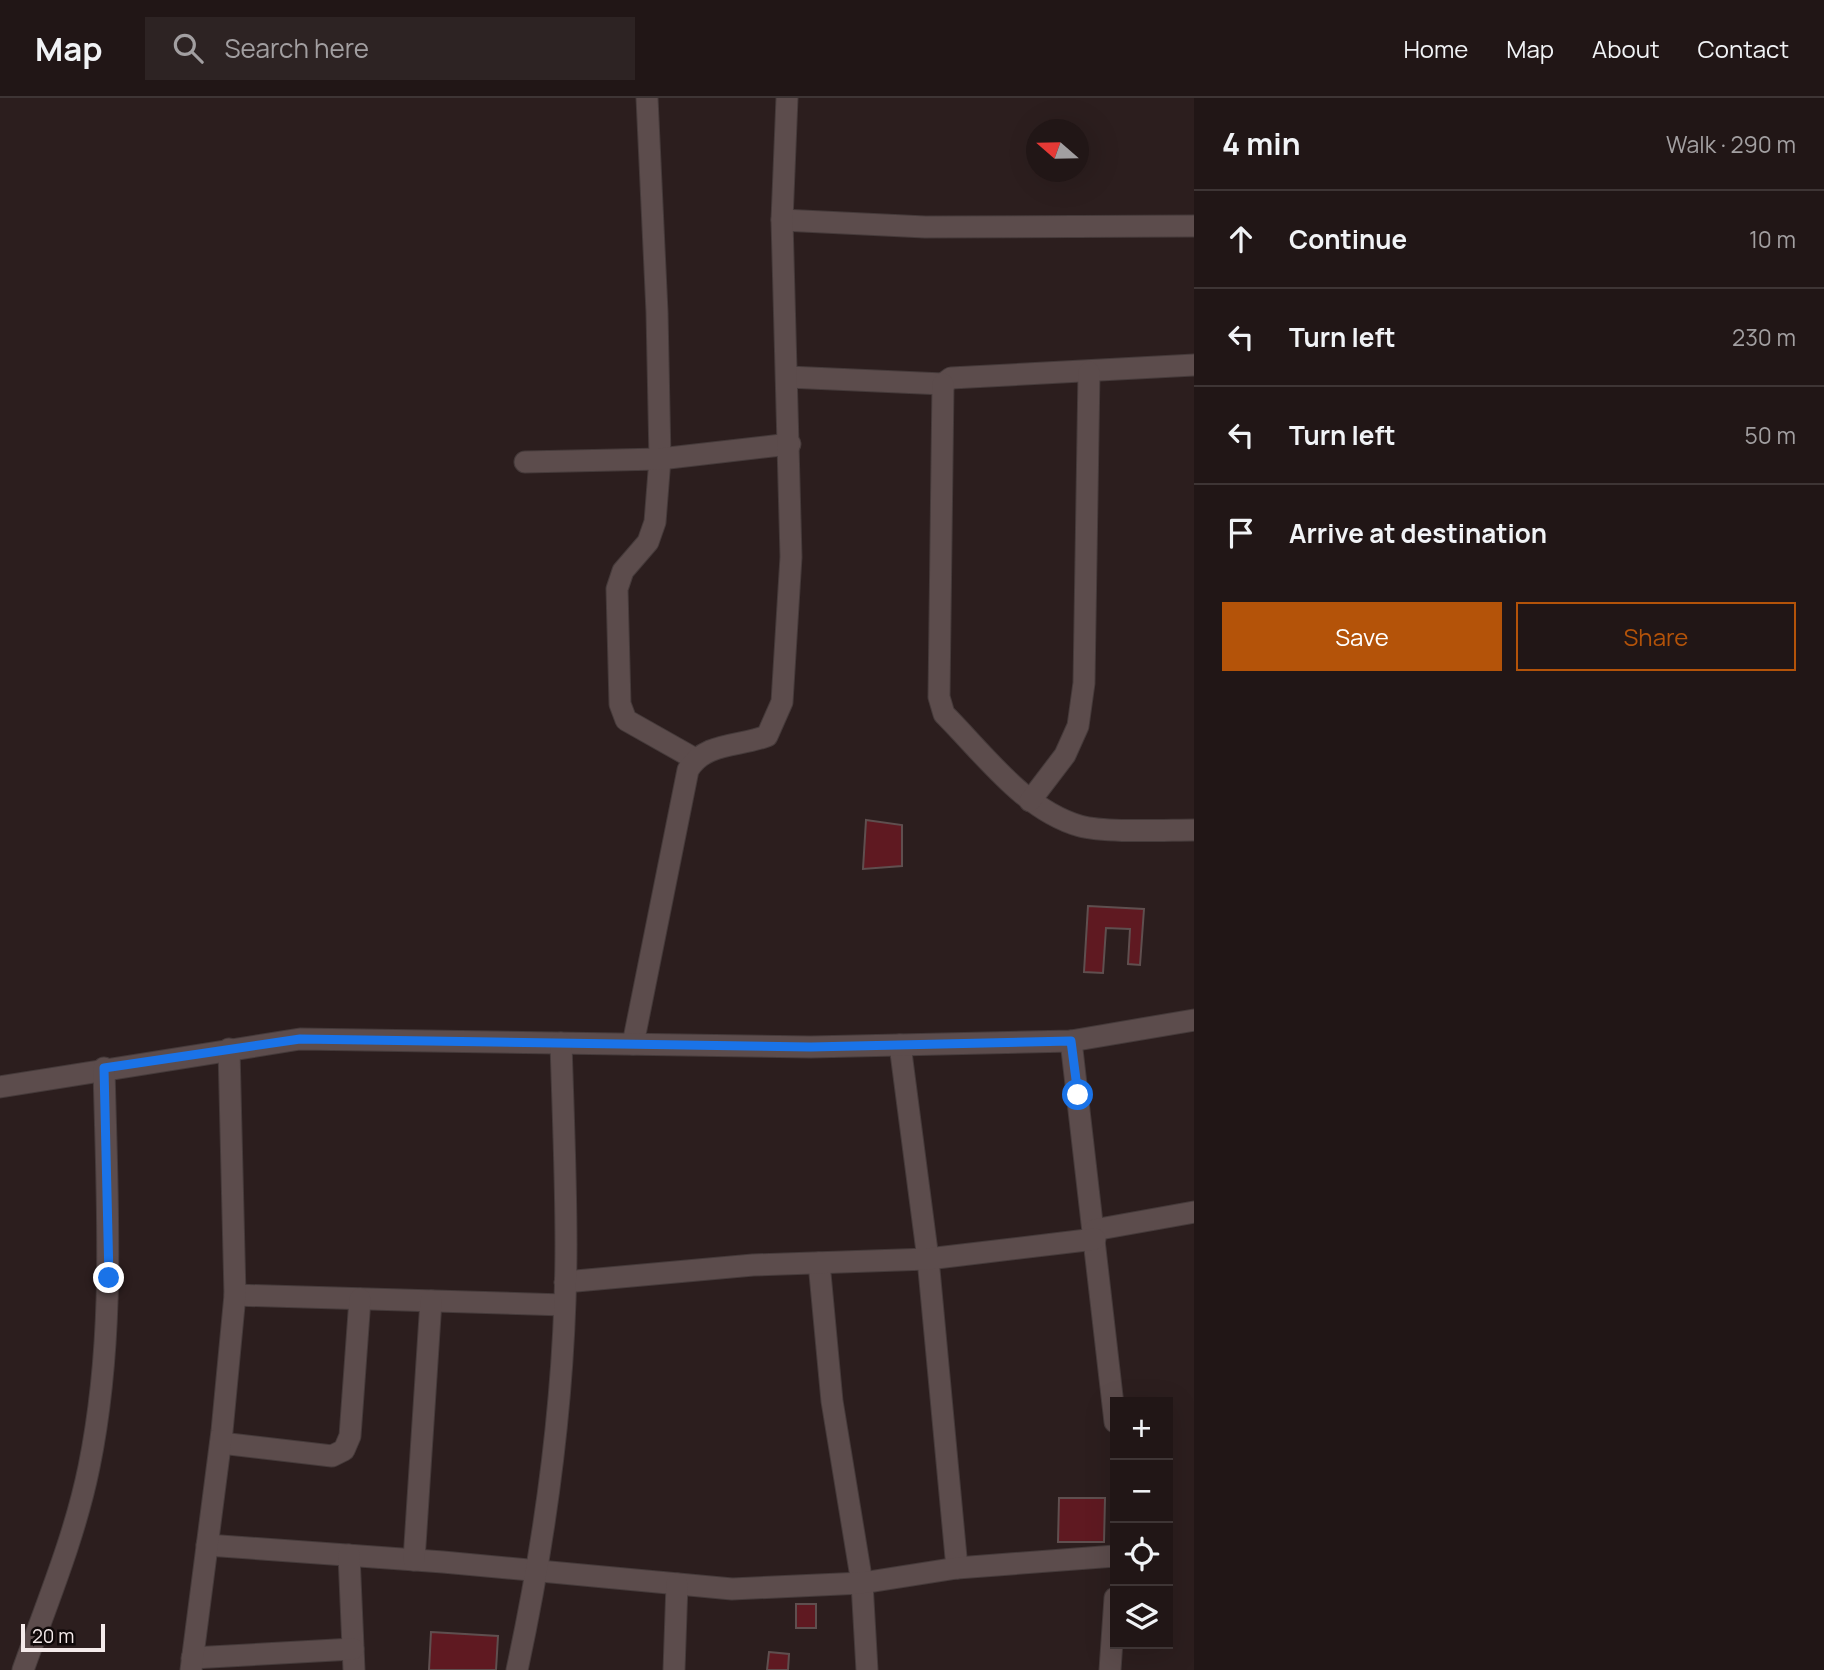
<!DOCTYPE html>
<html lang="en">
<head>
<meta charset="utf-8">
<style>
	body { margin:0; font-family:Manrope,sans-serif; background:#2d2323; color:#f1f3f6 }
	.controls { position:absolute; right:21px; bottom:21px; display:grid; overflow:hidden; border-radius:0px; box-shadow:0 7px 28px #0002 }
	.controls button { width:63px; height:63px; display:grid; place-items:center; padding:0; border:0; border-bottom:2px solid #3e3535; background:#211616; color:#f1f3f6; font:35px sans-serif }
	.compass { position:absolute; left:1026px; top:21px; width:63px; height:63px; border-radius:50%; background:#211616; box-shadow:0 7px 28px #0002; rotate:290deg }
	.scale { position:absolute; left:21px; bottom:18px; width:84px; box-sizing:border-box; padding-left:7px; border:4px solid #f5ebeb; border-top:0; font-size:19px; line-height:24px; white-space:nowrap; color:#f5ebeb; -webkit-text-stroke:5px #100909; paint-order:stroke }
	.stop { position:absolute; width:21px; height:21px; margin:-16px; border:5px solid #1a73e8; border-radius:50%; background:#fff }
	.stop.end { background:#1a73e8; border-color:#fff; box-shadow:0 2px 7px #0008 }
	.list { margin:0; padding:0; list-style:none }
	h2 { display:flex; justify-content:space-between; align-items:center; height:91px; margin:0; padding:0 28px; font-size:30px }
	h2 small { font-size:23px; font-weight:400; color:#a29fa1 }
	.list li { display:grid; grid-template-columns:46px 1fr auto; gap:21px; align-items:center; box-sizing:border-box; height:98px; padding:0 28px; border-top:2px solid #3e3535 }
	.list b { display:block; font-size:26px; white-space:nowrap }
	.list em { font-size:23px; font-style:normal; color:#a29fa1 }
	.actions { display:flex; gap:14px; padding:21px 28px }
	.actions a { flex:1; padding:16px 0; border:2px solid #b45309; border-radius:0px; text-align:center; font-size:24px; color:#b45309 }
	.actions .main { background:#b45309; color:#fff }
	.icon { flex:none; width:38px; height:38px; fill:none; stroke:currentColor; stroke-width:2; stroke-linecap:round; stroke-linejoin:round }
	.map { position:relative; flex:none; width:1194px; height:1572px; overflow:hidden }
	header { display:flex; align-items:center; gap:42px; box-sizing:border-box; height:98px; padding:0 35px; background:#211616; border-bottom:2px solid #3e3535 }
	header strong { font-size:33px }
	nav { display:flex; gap:38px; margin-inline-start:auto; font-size:24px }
	.search { width:490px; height:63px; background:#2d2323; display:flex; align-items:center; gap:18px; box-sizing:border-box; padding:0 24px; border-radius:0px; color:#a29fa1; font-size:26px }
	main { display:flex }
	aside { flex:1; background:#211616 }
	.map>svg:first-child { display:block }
	.building { fill:#5f1921; stroke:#5f4f4f; stroke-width:2 }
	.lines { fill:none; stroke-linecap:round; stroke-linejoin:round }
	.minor-casing { stroke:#453a3a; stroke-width:23 }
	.minor { stroke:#5c4c4c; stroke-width:21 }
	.route { stroke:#1a73e8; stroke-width:9 }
</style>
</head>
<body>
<header>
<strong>Map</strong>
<div class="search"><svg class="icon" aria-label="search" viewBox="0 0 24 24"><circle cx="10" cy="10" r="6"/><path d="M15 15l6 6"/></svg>Search here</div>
<nav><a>Home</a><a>Map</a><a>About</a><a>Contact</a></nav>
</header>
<main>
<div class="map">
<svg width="1194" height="1572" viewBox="0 0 1194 1572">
	<rect width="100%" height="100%" fill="#2c1e1e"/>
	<g class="building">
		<path d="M866 722 902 727V768L863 771Z"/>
		<path d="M1088 808 1144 811 1140 867 1128 866 1130 831 1106 830 1103 875 1084 874Z"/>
		<path d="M1059 1400H1105L1104 1444H1058Z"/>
		<rect x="796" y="1506" width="20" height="24"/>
		<path d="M431 1534 498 1538 496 1572H429Z"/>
		<path d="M769 1554 789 1556 788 1572H767Z"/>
	</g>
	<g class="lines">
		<g class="minor-casing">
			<g id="minor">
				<path d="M647 0 657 214 660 361 655 424 648 444 623 473 617 491 620 606 626 622 695 661"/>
				<path d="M782 122 925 129 1194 128"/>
				<path d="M788 279 943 286 951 280 1194 267"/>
				<path d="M943 286 939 599 944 616C984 656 1024 712 1080 728 1105 735 1165 732 1194 732"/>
				<path d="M525 364 660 361 790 346"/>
				<path d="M1030 703 1065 657 1078 628 1084 585 1089 274"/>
				<path d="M1071 943 1115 1324"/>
				<path d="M633 946 688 672C705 644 738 649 767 638L782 604 791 459 782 122 787 0"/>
				<path d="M900 947 928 1161 957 1470"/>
				<path d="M0 989 300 941 811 949 1071 943 1194 922"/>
				<path d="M1094 1132 1194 1114"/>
				<path d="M819 1165 832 1303 862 1485 867 1572"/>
				<path d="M565 1184 753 1167 928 1161 1095 1141"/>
				<path d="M235 1197 564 1207"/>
				<path d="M221 1345 332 1358 344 1352 350 1338 360 1201"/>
				<path d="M207 1447 443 1464 732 1491 862 1485 957 1470 1115 1458"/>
				<path d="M349 1457 354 1572"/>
				<path d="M414 1462 431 1203"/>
				<path d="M192 1560 353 1551"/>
				<path d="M23 1572C47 1505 75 1438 89 1369 116 1237 107 1104 104 970"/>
				<path d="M191 1572 222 1333 235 1197 229 951"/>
				<path d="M517 1572C547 1433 566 1288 566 1146 566 1079 563 1012 561 945"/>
				<path d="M674 1572 677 1486"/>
				<path d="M1110 1572 1115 1500"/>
			</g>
		</g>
		<use href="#minor" class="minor"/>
	</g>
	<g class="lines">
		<path class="route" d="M109 1180 104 970 300 941 811 949 1071 943 1078 997"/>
	</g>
</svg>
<div class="controls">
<button>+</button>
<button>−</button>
<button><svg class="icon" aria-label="locate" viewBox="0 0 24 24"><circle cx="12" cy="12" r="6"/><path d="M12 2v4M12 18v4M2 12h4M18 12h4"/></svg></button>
<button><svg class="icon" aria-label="layers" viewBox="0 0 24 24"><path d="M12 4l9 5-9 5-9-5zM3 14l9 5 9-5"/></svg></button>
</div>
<svg class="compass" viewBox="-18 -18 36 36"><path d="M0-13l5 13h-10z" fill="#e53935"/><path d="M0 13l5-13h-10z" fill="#a29fa1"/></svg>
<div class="scale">20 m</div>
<div class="stop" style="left:1078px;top:997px"></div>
<div class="stop end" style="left:109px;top:1180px"></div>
</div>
<aside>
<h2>4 min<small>Walk · 290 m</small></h2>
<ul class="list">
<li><svg class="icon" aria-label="ahead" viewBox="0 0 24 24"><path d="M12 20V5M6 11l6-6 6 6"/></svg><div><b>Continue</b></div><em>10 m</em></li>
<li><svg class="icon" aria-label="left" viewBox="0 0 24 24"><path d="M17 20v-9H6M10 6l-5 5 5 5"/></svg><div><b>Turn left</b></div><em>230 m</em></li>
<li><svg class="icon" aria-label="left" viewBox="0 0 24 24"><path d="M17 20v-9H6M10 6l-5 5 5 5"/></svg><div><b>Turn left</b></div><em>50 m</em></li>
<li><svg class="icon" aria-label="arrive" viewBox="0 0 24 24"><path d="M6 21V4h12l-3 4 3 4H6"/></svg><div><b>Arrive at destination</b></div></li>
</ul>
<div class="actions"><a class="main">Save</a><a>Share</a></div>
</aside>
</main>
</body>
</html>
